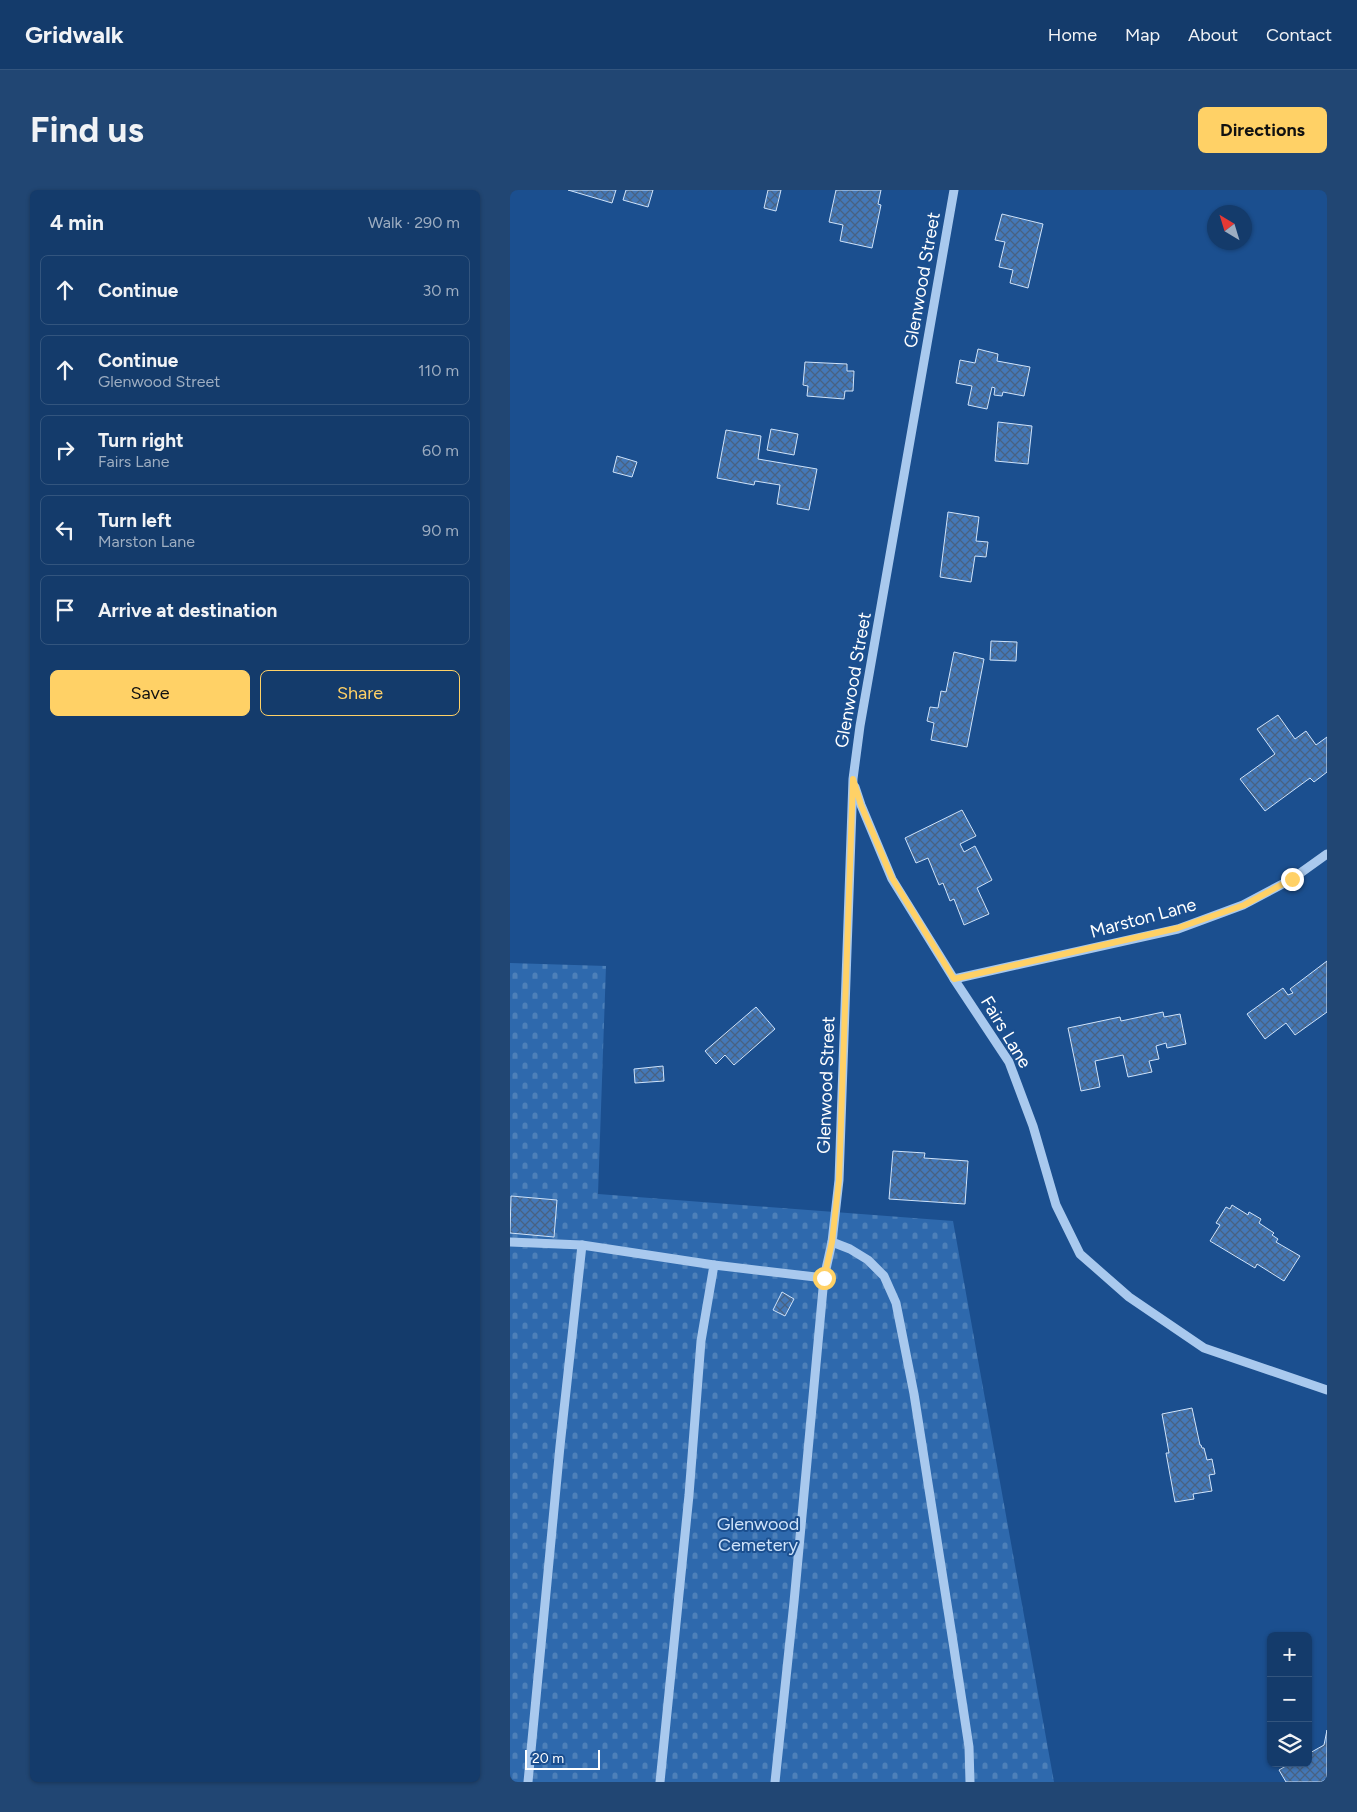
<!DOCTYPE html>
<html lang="en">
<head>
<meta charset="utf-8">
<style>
	body { margin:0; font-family:Figtree,sans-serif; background:#214673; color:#f1f3f6 }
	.controls { position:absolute; right:15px; bottom:15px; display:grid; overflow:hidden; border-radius:8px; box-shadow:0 1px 4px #0004 }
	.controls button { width:45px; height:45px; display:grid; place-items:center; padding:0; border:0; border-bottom:1px solid #33557e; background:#143b6b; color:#f1f3f6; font:25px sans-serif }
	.compass { position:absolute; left:697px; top:15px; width:45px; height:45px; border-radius:50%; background:#143b6b; box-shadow:0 1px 4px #0004; rotate:322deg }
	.scale { position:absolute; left:15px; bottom:12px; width:75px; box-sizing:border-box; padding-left:5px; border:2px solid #fff; border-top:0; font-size:14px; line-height:18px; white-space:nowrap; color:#fff; -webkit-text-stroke:4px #1b4f8f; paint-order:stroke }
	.stop { position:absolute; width:15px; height:15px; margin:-11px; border:4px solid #ffd166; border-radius:50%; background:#fff }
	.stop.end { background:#ffd166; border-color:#fff; box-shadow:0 1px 5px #0008 }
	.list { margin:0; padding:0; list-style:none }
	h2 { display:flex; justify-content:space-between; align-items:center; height:65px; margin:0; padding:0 20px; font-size:21px }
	h2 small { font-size:16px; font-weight:400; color:#9dadc1 }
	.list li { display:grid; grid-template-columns:32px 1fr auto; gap:15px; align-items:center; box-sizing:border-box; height:70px; margin:0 10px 10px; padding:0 10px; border:1px solid #33557e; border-radius:8px }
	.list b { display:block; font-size:19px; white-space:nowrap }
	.list p { margin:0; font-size:16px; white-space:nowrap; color:#9dadc1 }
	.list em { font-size:16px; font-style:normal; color:#9dadc1 }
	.actions { display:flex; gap:10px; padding:15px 20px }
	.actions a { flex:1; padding:11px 0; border:1px solid #ffd166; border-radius:8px; text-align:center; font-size:18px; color:#ffd166 }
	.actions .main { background:#ffd166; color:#111 }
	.icon { flex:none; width:28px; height:28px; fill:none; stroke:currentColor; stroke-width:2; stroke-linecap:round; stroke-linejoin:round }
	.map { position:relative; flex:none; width:817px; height:1592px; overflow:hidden; border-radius:8px }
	header { display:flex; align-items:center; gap:30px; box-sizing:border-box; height:70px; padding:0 25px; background:#143b6b; border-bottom:1px solid #33557e }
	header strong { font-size:24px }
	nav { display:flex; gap:28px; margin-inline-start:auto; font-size:18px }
	.intro { display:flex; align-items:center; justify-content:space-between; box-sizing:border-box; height:120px; padding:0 30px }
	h1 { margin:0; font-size:35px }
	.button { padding:12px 22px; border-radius:8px; background:#ffd166; color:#111; font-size:18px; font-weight:700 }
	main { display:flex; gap:30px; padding:0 30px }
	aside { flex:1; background:#143b6b; border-radius:8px; box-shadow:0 1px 4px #0004 }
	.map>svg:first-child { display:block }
	.cemetery { fill:url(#cemetery-stones) }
	.building { fill:url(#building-cross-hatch); stroke:#cfe3fa }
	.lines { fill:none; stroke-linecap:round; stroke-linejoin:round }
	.minor { stroke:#a9c9ee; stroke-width:9 }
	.route { stroke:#ffd166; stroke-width:6 }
	.labels { text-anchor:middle; stroke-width:4; stroke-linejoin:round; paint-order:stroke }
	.street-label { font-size:18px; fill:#fff; stroke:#1b4f8f }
	.park-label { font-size:18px; fill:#cfe3fa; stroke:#1b4f8f }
</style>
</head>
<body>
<header>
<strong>Gridwalk</strong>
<nav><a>Home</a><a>Map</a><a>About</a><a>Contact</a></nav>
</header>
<div class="intro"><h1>Find us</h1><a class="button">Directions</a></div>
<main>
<aside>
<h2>4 min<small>Walk · 290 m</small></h2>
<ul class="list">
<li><svg class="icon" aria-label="ahead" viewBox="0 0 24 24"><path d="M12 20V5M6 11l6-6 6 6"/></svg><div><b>Continue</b></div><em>30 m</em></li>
<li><svg class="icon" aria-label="ahead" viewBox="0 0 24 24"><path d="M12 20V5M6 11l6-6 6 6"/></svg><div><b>Continue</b><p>Glenwood Street</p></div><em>110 m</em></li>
<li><svg class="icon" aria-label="right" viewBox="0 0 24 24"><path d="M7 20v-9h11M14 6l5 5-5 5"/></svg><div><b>Turn right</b><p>Fairs Lane</p></div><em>60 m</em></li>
<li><svg class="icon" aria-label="left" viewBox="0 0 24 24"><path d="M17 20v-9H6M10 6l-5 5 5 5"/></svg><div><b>Turn left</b><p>Marston Lane</p></div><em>90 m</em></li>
<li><svg class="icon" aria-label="arrive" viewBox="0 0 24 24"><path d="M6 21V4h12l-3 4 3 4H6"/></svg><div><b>Arrive at destination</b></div></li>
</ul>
<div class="actions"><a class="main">Save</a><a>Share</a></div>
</aside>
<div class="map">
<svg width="817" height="1592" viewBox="0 0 817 1592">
	<defs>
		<pattern id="cemetery-stones" width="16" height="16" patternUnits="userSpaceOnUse" patternTransform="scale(1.25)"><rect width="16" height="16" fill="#2e69ad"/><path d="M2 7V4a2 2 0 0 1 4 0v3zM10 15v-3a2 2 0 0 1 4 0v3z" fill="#4d80b9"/></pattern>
		<pattern id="building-cross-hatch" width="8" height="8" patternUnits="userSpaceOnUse" patternTransform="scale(1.25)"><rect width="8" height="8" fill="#4478b7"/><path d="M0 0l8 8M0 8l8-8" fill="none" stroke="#486282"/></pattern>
	</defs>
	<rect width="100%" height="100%" fill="#1b4f8f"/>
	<path class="cemetery" d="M0 773 96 776 88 1004 443 1031 544 1592H0Z"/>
	<g class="building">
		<path d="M58 0H106L102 13Z"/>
		<path d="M116 0H143L138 17 113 10Z"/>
		<path d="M258 0H271L266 21 254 18Z"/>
		<path d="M326 0H371L368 14 371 15 362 58 330 51 333 35 319 32Z"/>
		<path d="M492 24 533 34 518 98 500 93 503 80 489 77 495 52 485 50Z"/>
		<path d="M468 159 488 164 487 171 520 177 514 206 493 202 492 206 484 205 485 198 482 197 477 219 458 215 462 196 446 193 450 170 465 173Z"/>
		<path d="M295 172 337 174V181H344L343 201H335L334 209 297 206 298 196 293 195Z"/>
		<path d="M488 232 522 236 518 274 485 271Z"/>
		<path d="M261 239 288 244 284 265 257 260Z"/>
		<path d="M216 240 251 246 248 269 307 279 299 320 267 314 270 295 245 291 244 295 207 288Z"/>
		<path d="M107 266 127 272 122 287 103 282Z"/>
		<path d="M438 322 469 327 466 351 478 352 476 367 465 366 461 392 430 387Z"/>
		<path d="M481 451 507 452 506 471 480 470Z"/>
		<path d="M444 462 474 469 457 557 421 550 424 533 417 531 420 517 428 518 431 501 436 502Z"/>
		<path d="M768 525 785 549 796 541 806 555 817 547V582L804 592 800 588 755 621 730 589 765 564 747 539Z"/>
		<path d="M452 620 466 646 450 654 454 662 465 656 482 690 467 698 479 724 454 735 444 709 440 711 433 693 429 695 418 668 406 673 395 648Z"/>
		<path d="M817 771V822L785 845 776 833 755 849 737 824 773 798 778 805 783 803 780 799Z"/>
		<path d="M246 817 265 839 224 875 215 865 206 874 195 861Z"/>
		<path d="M653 822 654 827 670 824 676 854 657 858 656 853 646 856 649 869 639 871 642 882 618 887 613 865 585 871 590 897 571 901 558 838 610 827 611 831Z"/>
		<path d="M153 876 154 891 125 893 124 879Z"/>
		<path d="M383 961 415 963 414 968 458 971 455 1014 379 1009Z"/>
		<path d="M1 1006 47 1010 44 1047 0 1043Z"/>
		<path d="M722 1015 738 1025 739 1022 751 1029 749 1033 764 1043 762 1045 768 1049 766 1052 790 1066 774 1091 747 1074 745 1078 700 1051 710 1035 706 1033 716 1017 720 1019Z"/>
		<path d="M272 1102 284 1109 275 1126 263 1120Z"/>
		<path d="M682 1218 690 1255H691L692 1258H694L697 1270 702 1269 705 1284 699 1285 702 1301 683 1304 684 1309 665 1312 656 1263H659L652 1224Z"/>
		<path d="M817 1540V1589L811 1592H776L769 1580 781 1573H798V1564L814 1555Z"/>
	</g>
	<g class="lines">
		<g class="minor">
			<path d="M345 597 351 615 382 689 444 789 499 872 523 936 546 1015 570 1064 619 1107 694 1158 817 1200"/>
			<path d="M444 789 668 739 733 715 782 689 817 664"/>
			<path d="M0 1052 72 1055 204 1075 191 1151 179 1305 150 1592"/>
			<path d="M322 1052 340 1059 358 1070 374 1086 386 1113 404 1204 443 1452 459 1557 460 1592"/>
			<path d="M204 1075 314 1088"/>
			<path d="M18 1592 50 1256 72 1055"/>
			<path d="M265 1592 284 1412 314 1088 322 1052 329 990 343 589 350 536 444 0"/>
		</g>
	</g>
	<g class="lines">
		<path class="route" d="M314 1088 322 1052 329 990 343 589 351 615 382 688 444 789 668 738 734 715 782 689"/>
	</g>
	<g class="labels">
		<g class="street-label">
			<text transform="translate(412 90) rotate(-80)" y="6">Glenwood Street</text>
			<text transform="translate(343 490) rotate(-80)" y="6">Glenwood Street</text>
			<text transform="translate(633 728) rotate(-15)" y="6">Marston Lane</text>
			<text transform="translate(496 842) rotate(59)" y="6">Fairs Lane</text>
			<text transform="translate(316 895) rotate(-88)" y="6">Glenwood Street</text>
		</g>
		<g class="park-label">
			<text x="248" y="1340">Glenwood<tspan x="248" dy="21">Cemetery</tspan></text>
		</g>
	</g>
</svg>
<div class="controls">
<button>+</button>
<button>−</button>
<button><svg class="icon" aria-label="layers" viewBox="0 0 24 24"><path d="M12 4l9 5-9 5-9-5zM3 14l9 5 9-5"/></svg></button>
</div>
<svg class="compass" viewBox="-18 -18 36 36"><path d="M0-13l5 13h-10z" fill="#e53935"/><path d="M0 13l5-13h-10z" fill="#9dadc1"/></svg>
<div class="scale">20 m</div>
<div class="stop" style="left:314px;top:1088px"></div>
<div class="stop end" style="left:782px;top:689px"></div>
</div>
</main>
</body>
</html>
